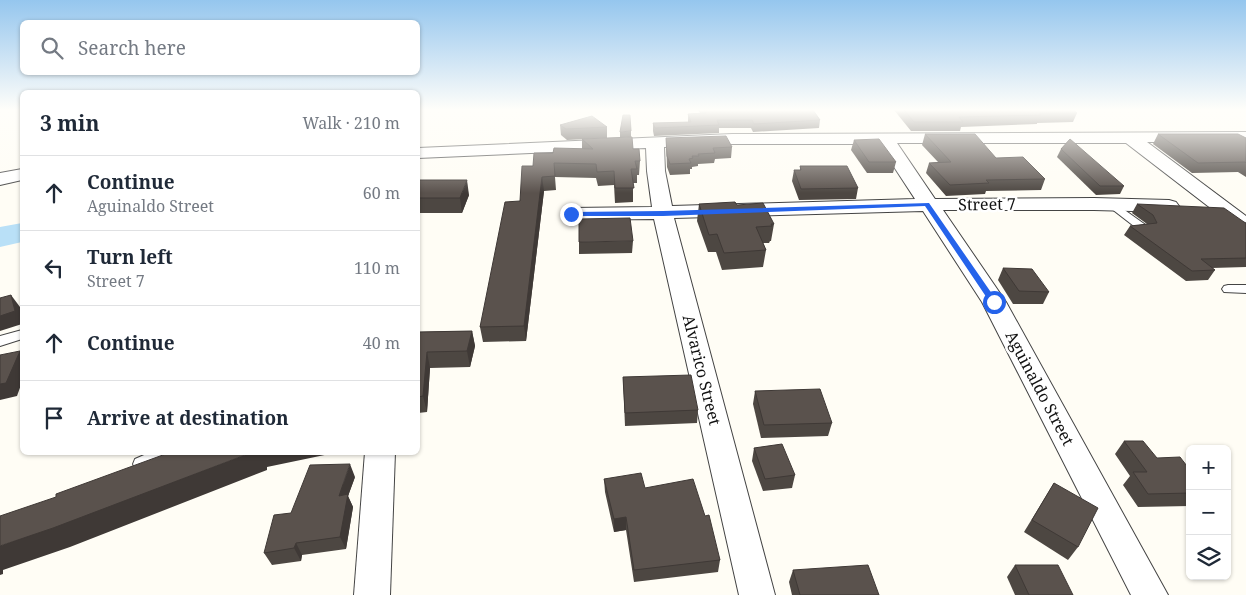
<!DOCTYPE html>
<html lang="en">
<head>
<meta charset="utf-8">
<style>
	body { margin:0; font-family:"Noto Serif",serif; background:#f6f6f7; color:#1f2937 }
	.controls { position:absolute; right:15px; bottom:15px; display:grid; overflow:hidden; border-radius:8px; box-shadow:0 1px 4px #0004 }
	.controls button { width:45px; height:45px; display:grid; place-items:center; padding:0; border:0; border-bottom:1px solid #e0e1e3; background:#fff; color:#1f2937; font:25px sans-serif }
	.stop { position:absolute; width:15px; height:15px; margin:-11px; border:4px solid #2563eb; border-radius:50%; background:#fff }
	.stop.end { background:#2563eb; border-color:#fff; box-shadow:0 1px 5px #0008 }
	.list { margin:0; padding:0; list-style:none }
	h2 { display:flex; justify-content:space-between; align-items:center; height:65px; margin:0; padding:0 20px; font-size:21px }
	h2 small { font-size:16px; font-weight:400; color:#747a83 }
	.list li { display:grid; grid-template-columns:32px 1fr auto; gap:15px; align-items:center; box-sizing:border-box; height:75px; padding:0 20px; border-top:1px solid #e0e1e3 }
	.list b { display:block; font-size:19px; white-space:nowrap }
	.list p { margin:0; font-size:16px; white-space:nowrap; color:#747a83 }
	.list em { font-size:16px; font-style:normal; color:#747a83 }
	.icon { flex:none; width:28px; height:28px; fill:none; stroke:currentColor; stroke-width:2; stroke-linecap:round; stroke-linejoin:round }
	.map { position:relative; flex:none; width:1246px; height:595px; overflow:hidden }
	.search { position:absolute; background:#fff; box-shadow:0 1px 4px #0004; left:20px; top:20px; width:400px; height:55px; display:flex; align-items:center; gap:12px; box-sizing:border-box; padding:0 18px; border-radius:8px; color:#747a83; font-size:19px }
	.panel { position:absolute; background:#fff; box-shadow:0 1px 4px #0004; left:20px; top:90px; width:400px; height:365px; border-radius:8px }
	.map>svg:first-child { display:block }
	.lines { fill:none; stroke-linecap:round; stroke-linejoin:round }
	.river { fill:#b9e0f7; fill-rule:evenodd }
	.lane-casing { stroke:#444; stroke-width:2 }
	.street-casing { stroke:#444; stroke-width:2 }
	.lane { fill:#fff; fill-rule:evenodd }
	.street { fill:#fff; fill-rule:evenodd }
	.wall { fill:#4d4742 }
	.shaded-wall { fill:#3f3936 }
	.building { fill:#5a524d; stroke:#3f3936 }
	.route { fill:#2563eb }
	.labels { text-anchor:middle; stroke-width:5; stroke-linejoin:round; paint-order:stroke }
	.street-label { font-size:16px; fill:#111; stroke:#fff }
</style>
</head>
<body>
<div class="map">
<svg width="1246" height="595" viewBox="0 0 1246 595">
	<rect width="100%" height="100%" fill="#fffdf5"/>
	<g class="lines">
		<path class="river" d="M22 223V242L0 247V227Z"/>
		<g class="lane-casing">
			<g id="lane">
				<path d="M1112 201 1147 226 1148 228 1147 230H1139L1108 206 1107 204 1108 202Z"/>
				<path d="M1228 285H1246V293L1224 292 1222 289 1224 286Z"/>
				<path d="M22 330V339L0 346V336Z"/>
				<path d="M151 452H177L175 457C163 461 147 473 135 469L133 464 135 459Z"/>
			</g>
		</g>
		<g class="street-casing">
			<g id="street">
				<path d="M1246 132V142H1147L1246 216V232L1239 230 1126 143H897L935 199 1094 198 1169 200 1176 202 1179 206 1176 210 1169 212 1094 210H943L1006 302 1168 595H1131L982 302 923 211 674 218 775 595H739L654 219 571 220 564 218 561 214 564 210 571 208 652 207 647 171 646 148 418 158V148L732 134ZM732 144H879L915 199 672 206 665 171 664 147Z"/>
				<path d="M22 169V180L0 185V173Z"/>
				<path d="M365 452H395L390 595H354Z"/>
			</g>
		</g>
		<use href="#lane" class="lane"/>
		<use href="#street" class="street"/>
	</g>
	<g class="wall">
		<path d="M698 110H813L820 120 819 128 753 132 751 128H719V133L654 136 653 131V123H688V114L700 113Z"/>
		<path d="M894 110H1073L1077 113 1073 122 1037 123V124L961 127 960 131H911Z"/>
		<path d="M560 125 607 127V138L567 140 561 135Z"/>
		<path d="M631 131V137H620V132Z"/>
		<path d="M925 134 996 158 1045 179 1041 190 986 191 985 194 946 196 926 173 929 163 938 162 922 145Z"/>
		<path d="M1158 134 1246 138V177L1238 172 1192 173 1153 144Z"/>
		<path d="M666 138 732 147 731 158 715 159 714 163 698 164V166L692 167V169H690V174L670 175 667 167Z"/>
		<path d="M582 139 633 149 640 161 639 175H637V183H633V202L615 203 614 185 598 186 596 178 555 177 556 190 544 191 526 341 483 342 480 327 520 201 533 166 553 153 582 149Z"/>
		<path d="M854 140 896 162 893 173H867L851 150Z"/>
		<path d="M1061 149 1124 186 1120 194 1096 195 1057 157Z"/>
		<path d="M800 166 858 188 856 199 799 200 792 181 794 170H800Z"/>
		<path d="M418 180 469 195 462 213H418Z"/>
		<path d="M699 204 737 205 774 224 771 241H770L769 243H763L766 250 763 267 722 270 716 252H708L697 221Z"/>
		<path d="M1137 204 1246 223V267L1212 268 1215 270 1208 280 1186 281 1124 235 1130 226 1147 224 1132 213Z"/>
		<path d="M633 241 632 253 579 254V242Z"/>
		<path d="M1003 268 1049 292 1043 304H1013L998 280Z"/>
		<path d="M472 331 475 346 470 367 430 368 427 412 418 413V332Z"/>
		<path d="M623 377 698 410 697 423 625 426Z"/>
		<path d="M755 391 832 423 828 436 761 438 753 404Z"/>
		<path d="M1124 441 1157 458 1190 470V506L1138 507 1123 485 1130 476 1115 454Z"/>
		<path d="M754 448 795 475 792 488 763 491 752 461Z"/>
		<path d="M355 477 348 496 353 507 346 549 302 555 301 561 272 565 264 553 291 513Z"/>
		<path d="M604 479 645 488 720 560 718 572 634 582 626 530 614 532 605 492Z"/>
		<path d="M1054 483 1078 547 1068 560 1024 532Z"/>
		<path d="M1015 565 1073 595H1015L1007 577Z"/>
		<path d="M793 570 879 595H792L789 582Z"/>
	</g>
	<g class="shaded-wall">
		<path d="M542 177 544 191 526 341 524 326Z"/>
		<path d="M467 180 469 195 462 213 460 198Z"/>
		<path d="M11 295 20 307 22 318V324L0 331V316Z"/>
		<path d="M472 331 475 346 470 367 467 351Z"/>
		<path d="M20 351 22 355V382L17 396 0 400V384Z"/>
		<path d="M427 352 430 368 427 412 423 396Z"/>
		<path d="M253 452H339L267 467V470L70 547 3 570V574L0 575V546Z"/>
		<path d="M350 464 355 477 348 496 353 507 346 549 340 537 339 496Z"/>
		<path d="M626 517V530L614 532V519Z"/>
		<path d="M296 543 302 555 301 561 294 548Z"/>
	</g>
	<g class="building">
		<path d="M704 110H813L820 120 754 124 752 120H717L719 125 655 128 653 123 691 122 688 114 706 113Z"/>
		<path d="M904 110H1073L1077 113H1040L1041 115 959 117 963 122H914Z"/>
		<path d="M623 115H630L631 131 620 132Z"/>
		<path d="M592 116 607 127 566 129 560 125Z"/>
		<path d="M925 134H975L996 158 1023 157 1045 179 986 180 989 183 950 185 929 163 951 162Z"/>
		<path d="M1158 134H1238L1246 138V163L1245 162 1198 163Z"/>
		<path d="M726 136 732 147 713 148 715 153 698 154 699 156H692L693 158 689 159 691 163 670 164 667 156 666 138Z"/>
		<path d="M632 137 633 149H639L640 161H635L637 169H631L634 188H615L614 171 597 172 596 164 554 163 555 176 542 177 524 326 480 327 505 202 520 201 522 166H533L534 153H553L554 148 593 149 582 139Z"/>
		<path d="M879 139 896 162H869L854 140Z"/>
		<path d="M1070 139 1124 186H1100L1061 149Z"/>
		<path d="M800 166H847L858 188 801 189 794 170H801Z"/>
		<path d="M418 180H467L460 198H418Z"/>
		<path d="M735 202 737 205 763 203 774 224H771L772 226 756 227 766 250 724 253 717 234 709 235 699 204Z"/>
		<path d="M1137 204 1224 208 1244 222 1246 223V258L1201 259 1215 270 1192 271 1130 226 1157 223 1153 215Z"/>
		<path d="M630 218 633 241 579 242V219Z"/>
		<path d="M1003 268 1032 269 1049 292 1019 291Z"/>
		<path d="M11 295 15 311 0 316V298Z"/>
		<path d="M472 331 467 351 427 352 423 396 418 397V332Z"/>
		<path d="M20 351 6 383 0 384V355Z"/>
		<path d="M691 375 698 410 625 413 623 377Z"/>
		<path d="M820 389 832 423 764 425 755 391Z"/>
		<path d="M1124 441H1143L1157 458 1180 457 1190 470V493L1148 494 1133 472H1147Z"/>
		<path d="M782 444 795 475 765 479 754 448Z"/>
		<path d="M171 452H253L53 528 0 546V516L56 497V494Z"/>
		<path d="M350 464 339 496 348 494 340 537 296 543 294 548 264 553 274 515 291 513 310 465Z"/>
		<path d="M641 473 645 488 693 479 705 516 709 515 720 560 634 570 626 517 614 519 604 479Z"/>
		<path d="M1054 483 1098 508 1078 547 1032 520Z"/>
		<path d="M868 565 879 595H800L793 570Z"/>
		<path d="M1015 565H1058L1073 595H1029Z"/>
	</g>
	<linearGradient id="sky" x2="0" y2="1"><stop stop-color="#95c6ee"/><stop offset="0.57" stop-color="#fffefa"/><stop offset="1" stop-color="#fffefa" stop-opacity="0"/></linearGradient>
	<rect width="1246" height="193" fill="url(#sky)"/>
	<path class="route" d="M929 203 997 301V304H991L925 206 663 216H571L568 214 571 212 663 211Z"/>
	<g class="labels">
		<g class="street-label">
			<text transform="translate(987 204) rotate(-1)" y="6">Street 7</text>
			<text transform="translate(702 370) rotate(76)" y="6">Alvarico Street</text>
			<text transform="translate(1040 388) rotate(62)" y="6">Aguinaldo Street</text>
		</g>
	</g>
</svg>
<div class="controls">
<button>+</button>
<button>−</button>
<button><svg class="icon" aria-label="layers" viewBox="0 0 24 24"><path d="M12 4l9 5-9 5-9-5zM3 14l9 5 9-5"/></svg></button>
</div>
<div class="stop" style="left:994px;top:302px"></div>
<div class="stop end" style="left:571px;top:214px"></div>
<div class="search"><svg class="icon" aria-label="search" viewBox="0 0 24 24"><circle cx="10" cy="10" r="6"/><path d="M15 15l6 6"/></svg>Search here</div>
<section class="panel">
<h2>3 min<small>Walk · 210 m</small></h2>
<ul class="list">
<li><svg class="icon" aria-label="ahead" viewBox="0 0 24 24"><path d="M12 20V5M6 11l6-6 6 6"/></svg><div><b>Continue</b><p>Aguinaldo Street</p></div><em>60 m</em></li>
<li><svg class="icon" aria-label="left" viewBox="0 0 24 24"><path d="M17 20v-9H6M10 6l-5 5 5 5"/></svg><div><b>Turn left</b><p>Street 7</p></div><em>110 m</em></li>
<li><svg class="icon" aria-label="ahead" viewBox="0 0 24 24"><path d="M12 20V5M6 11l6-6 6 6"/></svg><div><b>Continue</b></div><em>40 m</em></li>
<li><svg class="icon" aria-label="arrive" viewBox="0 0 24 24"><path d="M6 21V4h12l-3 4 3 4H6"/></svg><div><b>Arrive at destination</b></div></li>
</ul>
</section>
</div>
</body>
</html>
